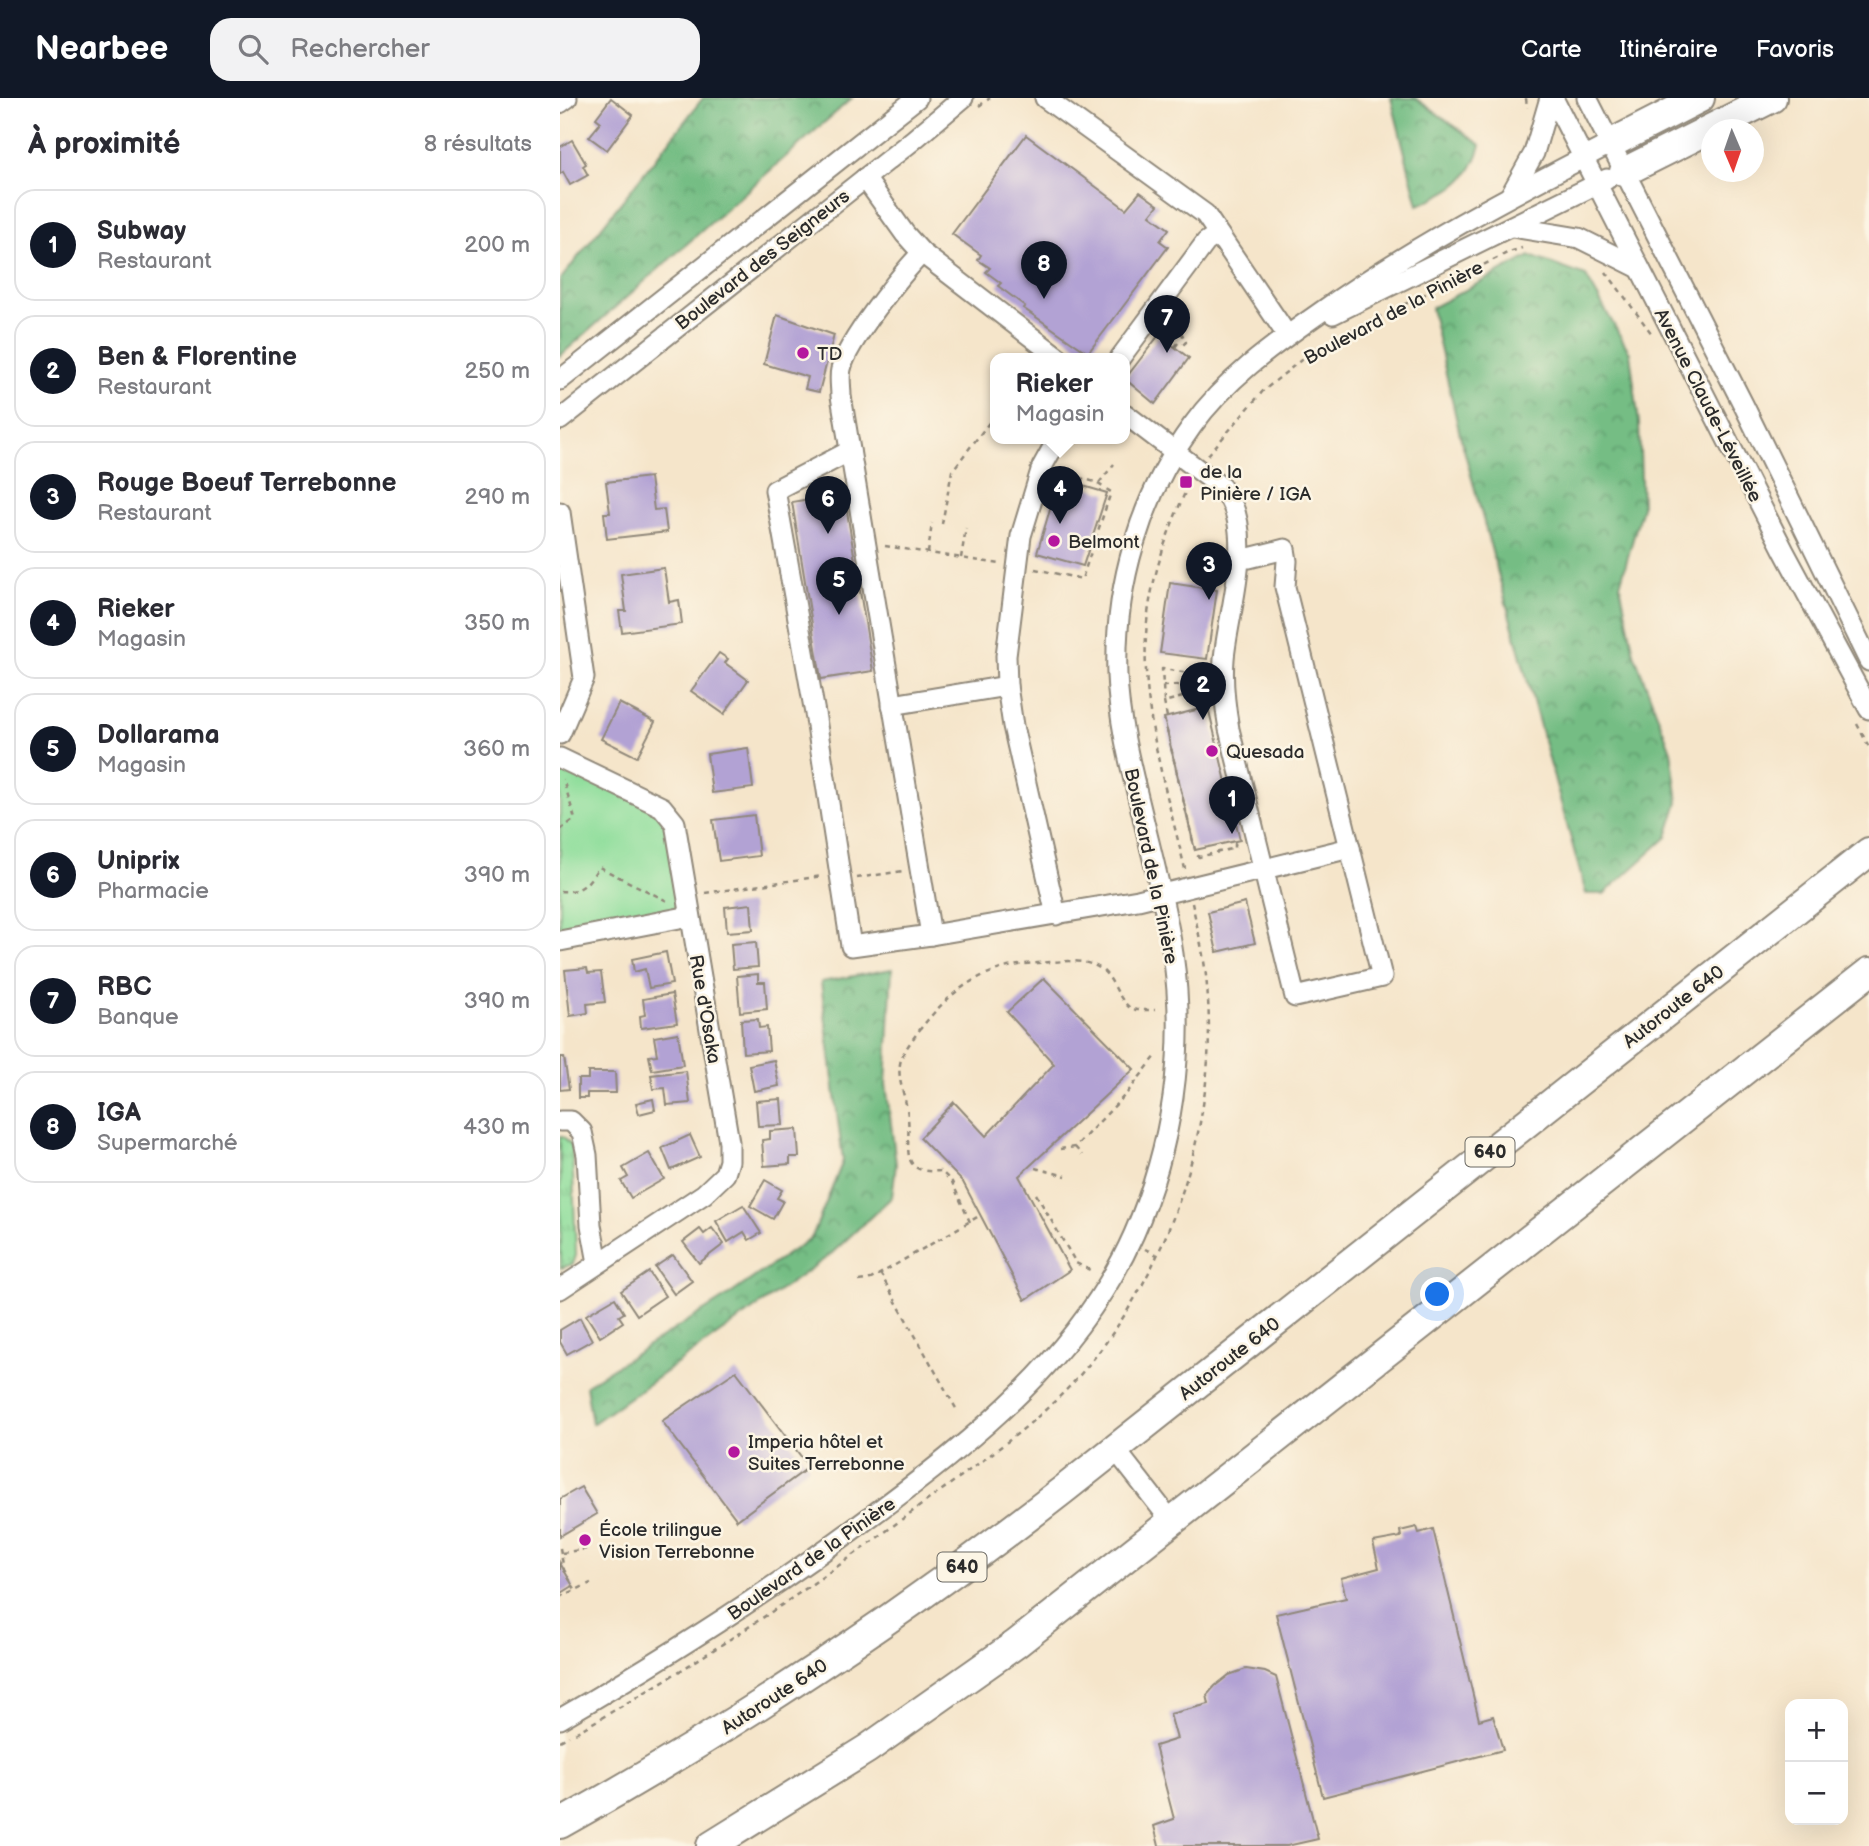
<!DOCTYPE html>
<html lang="fr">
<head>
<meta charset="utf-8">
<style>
	body { margin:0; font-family:"Balsamiq Sans",sans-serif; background:#f2f2f3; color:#2b2b33 }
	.controls { position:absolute; right:21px; bottom:21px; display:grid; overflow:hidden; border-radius:14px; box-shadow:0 7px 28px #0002 }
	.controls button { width:63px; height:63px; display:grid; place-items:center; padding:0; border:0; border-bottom:2px solid #e1e1e2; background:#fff; color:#2b2b33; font:35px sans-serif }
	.compass { position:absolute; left:1141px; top:21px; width:63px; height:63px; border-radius:50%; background:#fff; box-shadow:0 7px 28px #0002; rotate:178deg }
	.you { position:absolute; left:878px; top:1197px; width:24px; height:24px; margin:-18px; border:5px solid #fff; border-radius:50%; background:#1a73e8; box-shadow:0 0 0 10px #1a73e833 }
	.badge { display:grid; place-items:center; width:46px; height:46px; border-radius:50%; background:#111827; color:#fff; font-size:23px; font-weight:700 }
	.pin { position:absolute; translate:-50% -58px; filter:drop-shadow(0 2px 4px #0008) }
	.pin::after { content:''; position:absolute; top:37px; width:24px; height:21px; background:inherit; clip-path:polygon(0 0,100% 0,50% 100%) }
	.popup { position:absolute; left:430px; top:255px; width:140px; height:91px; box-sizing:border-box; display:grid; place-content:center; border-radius:14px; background:#fff; filter:drop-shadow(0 2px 5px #0005); font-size:23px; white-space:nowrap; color:#7c7c81 }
	.popup b { font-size:26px; color:#2b2b33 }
	.popup::after { content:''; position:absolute; left:50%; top:100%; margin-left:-14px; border:14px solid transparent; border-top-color:#fff }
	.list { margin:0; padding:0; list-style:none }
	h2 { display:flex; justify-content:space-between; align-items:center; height:91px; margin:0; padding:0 28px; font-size:30px }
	h2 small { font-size:23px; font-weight:400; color:#7c7c81 }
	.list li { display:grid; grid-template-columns:46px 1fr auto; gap:21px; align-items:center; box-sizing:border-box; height:112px; margin:0 14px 14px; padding:0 14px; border:2px solid #e1e1e2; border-radius:21px }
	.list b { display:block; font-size:26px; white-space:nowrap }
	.list p { margin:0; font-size:23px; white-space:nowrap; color:#7c7c81 }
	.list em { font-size:23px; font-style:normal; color:#7c7c81 }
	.icon { flex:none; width:38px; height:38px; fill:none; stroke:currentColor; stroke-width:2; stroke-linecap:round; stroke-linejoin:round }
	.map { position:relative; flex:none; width:1309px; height:1748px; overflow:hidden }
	header { display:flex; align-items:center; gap:42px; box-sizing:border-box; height:98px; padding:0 35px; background:#111827; color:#fff }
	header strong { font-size:33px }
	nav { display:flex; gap:38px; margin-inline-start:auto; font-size:24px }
	.search { width:490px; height:63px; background:#f2f2f3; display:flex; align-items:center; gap:18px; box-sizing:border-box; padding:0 24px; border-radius:21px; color:#7c7c81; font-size:26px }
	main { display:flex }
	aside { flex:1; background:#fff }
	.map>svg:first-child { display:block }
	.grass { fill:url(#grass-tufts); stroke:#5e8464; stroke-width:2 }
	.forest { fill:url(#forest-crowns); stroke:#507458; stroke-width:2 }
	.park { fill:#90de9c; stroke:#5e8464; stroke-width:2 }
	.building { fill:#b2a2d4 }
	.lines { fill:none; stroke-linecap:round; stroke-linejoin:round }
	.minor-casing { stroke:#90887a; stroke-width:23 }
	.highway-casing { stroke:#90887a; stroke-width:32 }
	.path { stroke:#90887a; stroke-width:2.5; stroke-dasharray:5 5; stroke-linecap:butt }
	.minor { stroke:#fff; stroke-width:19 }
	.highway { stroke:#fff; stroke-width:28 }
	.poi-dot { fill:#b5179e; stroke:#fcf5e5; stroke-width:2.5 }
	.labels { text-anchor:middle; stroke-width:5; stroke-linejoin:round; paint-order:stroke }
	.shield { fill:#fcf5e5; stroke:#6a6863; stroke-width:2 }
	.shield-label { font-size:18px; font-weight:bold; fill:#2b2b2b }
	.street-label { font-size:19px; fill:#2b2b2b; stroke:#fcf5e5 }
	.poi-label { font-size:19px; fill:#2b2b2b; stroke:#fcf5e5; text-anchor:start }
</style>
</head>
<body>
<header>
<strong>Nearbee</strong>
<div class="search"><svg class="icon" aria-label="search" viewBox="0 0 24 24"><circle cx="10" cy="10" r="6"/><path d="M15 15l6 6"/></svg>Rechercher</div>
<nav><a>Carte</a><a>Itinéraire</a><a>Favoris</a></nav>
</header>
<main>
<aside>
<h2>À proximité<small>8 résultats</small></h2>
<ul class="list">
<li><span class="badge">1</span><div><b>Subway</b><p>Restaurant</p></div><em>200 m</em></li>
<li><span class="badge">2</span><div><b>Ben &amp; Florentine</b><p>Restaurant</p></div><em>250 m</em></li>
<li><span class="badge">3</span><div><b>Rouge Boeuf Terrebonne</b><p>Restaurant</p></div><em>290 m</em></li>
<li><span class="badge">4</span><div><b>Rieker</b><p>Magasin</p></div><em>350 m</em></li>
<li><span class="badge">5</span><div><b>Dollarama</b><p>Magasin</p></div><em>360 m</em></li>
<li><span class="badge">6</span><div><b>Uniprix</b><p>Pharmacie</p></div><em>390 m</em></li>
<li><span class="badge">7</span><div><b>RBC</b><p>Banque</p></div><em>390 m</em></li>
<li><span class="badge">8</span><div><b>IGA</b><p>Supermarché</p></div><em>430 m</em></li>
</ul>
</aside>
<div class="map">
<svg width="1309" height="1748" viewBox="0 0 1309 1748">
	<defs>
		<pattern id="grass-tufts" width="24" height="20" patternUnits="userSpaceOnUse" patternTransform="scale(1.75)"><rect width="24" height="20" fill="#90de9c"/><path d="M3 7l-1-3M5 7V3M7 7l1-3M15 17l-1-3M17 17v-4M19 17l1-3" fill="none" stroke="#7cbf87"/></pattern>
		<pattern id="forest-crowns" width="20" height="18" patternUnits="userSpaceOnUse" patternTransform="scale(1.75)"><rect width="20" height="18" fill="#74bd84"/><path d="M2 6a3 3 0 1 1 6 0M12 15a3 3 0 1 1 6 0" fill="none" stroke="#5f9a6c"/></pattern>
	</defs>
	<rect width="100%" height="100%" fill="#fcf5e5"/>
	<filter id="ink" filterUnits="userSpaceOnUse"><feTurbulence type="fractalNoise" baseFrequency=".0143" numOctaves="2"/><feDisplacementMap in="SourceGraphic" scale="14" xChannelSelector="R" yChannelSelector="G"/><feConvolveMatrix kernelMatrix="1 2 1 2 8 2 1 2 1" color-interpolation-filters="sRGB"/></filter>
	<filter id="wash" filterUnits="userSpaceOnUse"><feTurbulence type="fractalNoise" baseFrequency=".00686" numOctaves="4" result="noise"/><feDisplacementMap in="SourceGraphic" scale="28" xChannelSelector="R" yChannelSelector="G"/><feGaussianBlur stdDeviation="1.57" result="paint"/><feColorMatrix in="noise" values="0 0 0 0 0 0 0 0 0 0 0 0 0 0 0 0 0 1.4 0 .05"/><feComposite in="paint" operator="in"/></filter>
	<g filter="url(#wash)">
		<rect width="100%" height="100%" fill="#f5e5ca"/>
		<path class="grass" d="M0 1038 5 1040 12 1048 16 1157 13 1166 1 1170Z"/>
		<g class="forest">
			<path d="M143 0H292L0 258V182Z"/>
			<path d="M831 0H855L921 47C911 83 892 93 858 107Z"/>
			<path d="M970 158 1026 178 1070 255 1079 325 1082 409 1060 487 1074 555 1111 653 1118 704 1107 739 1044 796H1026L900 337 871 210Z"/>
			<path d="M332 871 326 986 336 1066 332 1099 270 1157 32 1326 26 1287 169 1197 252 1139 283 1063 261 884Z"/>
		</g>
		<path class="park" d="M0 660 102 709 130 818 0 843Z"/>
		<g id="blocks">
			<g class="building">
				<path d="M51 0 73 17 47 52 29 39 41 24 36 20Z"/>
				<path d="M466 37 566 111 580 94 598 107 590 117 609 131 600 143 608 149 528 255 463 210 465 208 438 188 441 185 426 174 430 170 418 162 421 157 392 136Z"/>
				<path d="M12 42 26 66 23 68 28 77 10 87 3 74 0 76V49Z"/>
				<path d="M217 217 274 237 259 294 245 291 248 279 204 266Z"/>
				<path d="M599 237 629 260 595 306 565 281Z"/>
				<path d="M90 379 94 412 104 411 107 434 47 441 44 415H50L46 384Z"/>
				<path d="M499 381 547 395 523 468 477 455Z"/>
				<path d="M284 395 313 573 261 581 232 404Z"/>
				<path d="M104 470 109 504 119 502 122 526 62 534 59 513H66L61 476Z"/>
				<path d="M610 485 657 492 647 561 600 555Z"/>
				<path d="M159 555 168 561 165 565 188 582 164 616 131 593Z"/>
				<path d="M59 605 95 624 77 659 41 641Z"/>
				<path d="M648 609 680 742 635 752 604 620Z"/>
				<path d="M188 650 193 690 152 695 147 656Z"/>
				<path d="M194 717 199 758 159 763 153 722Z"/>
				<path d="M685 805 695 845 657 854 648 814Z"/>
				<path d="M191 806 193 832 167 834 165 809Z"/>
				<path d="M196 844 198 869 173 871 171 846Z"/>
				<path d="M106 854 112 886 89 890 85 871 74 874 72 861Z"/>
				<path d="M27 870 28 875 41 874 45 904 27 906 28 915 10 918 5 872Z"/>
				<path d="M198 876V884H205L207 911 180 914 177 878Z"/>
				<path d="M484 880 574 971 459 1078 510 1172 465 1202 403 1084 360 1040 394 1004 426 1038 494 966 447 914Z"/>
				<path d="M112 896 117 925 81 930 80 918 85 917 83 901Z"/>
				<path d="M198 921 199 930 207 929 209 953 183 955 181 922Z"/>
				<path d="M118 935 123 967 92 972 89 958 97 957 94 939Z"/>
				<path d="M0 959H4L9 991 0 992Z"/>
				<path d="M214 962 219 988 194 993 189 967Z"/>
				<path d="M126 973 130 1005 107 1007 105 990 93 991 91 977Z"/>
				<path d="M28 974H55L56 995H27V1000H18V981H28Z"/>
				<path d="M93 1001 95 1012 79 1016 76 1005Z"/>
				<path d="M221 1001 223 1027 198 1028 196 1003Z"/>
				<path d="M237 1031 239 1059H230V1066L204 1068 202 1042 210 1041V1033Z"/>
				<path d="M130 1037 140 1059 111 1072 102 1050Z"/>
				<path d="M89 1055 104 1081 71 1100 61 1083 68 1079 63 1070Z"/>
				<path d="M205 1082 222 1092 217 1100 223 1103 213 1121 190 1108Z"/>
				<path d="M183 1107 201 1135 189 1142 184 1134 168 1144 156 1123Z"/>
				<path d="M152 1130 164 1146 139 1165 123 1144 140 1131 144 1136Z"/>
				<path d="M113 1157 132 1183 114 1196 95 1169Z"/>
				<path d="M89 1174 105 1198 77 1217 61 1193Z"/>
				<path d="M55 1200 64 1215 59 1218 63 1224 40 1239 26 1217Z"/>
				<path d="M20 1220 32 1242 7 1256 0 1244V1232Z"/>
				<path d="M176 1273 249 1369 177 1422 102 1323Z"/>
				<path d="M21 1389 37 1416 0 1438V1401Z"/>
				<path d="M857 1429 859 1435 873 1431 919 1622 933 1618 943 1652 763 1699 716 1516 786 1500 781 1480 819 1470 813 1444 841 1439 840 1433Z"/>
				<path d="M0 1465 13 1488 0 1496Z"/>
				<path d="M686 1571 705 1574 716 1579 758 1741 727 1748H599L594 1728 614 1721 595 1648 617 1641 610 1616 649 1606 647 1597 655 1588 669 1577Z"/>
			</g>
		</g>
	</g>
	<g filter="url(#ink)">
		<use href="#blocks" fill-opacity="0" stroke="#90887a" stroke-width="2"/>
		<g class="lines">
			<g class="minor-casing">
				<g id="minor">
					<path d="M485 0 645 116 727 237"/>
					<path d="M993 0 1224 453 1309 611"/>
					<path d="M1027 0 1184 308 1309 563"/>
					<path d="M0 5 7 0"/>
					<path d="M305 80 345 136 362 155 499 260"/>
					<path d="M950 98 974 55 990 0"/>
					<path d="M952 129 1019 140 1079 170"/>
					<path d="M362 155C342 175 286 246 281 271 279 279 281 290 281 298L371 837 578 802 790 750"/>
					<path d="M773 216 1047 81"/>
					<path d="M560 260 646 144 658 136"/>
					<path d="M0 282 357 0"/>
					<path d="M565 316 661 389C699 430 668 511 664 561 662 585 665 608 669 631L735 899 822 879 725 489 727 463 725 451 689 460 678 459"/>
					<path d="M0 322 352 43 403 0"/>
					<path d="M290 353 215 392 256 621 291 848 371 837"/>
					<path d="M0 414 24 580 0 636"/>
					<path d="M332 607 447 588"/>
					<path d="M0 660 102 709 115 725 169 1044V1063L165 1076 144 1096 0 1191"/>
					<path d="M496 817 453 628 447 588 446 558 461 438 482 369 498 340"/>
					<path d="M0 843 130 818"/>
					<path d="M0 1023H11L22 1034 27 1057 31 1127 38 1165"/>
					<path d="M555 1351 612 1424"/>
					<path d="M0 1621C107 1559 211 1493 310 1419 415 1341 520 1258 574 1136 612 1049 627 951 613 856 607 815 596 773 586 732 574 681 559 630 557 577 554 489 580 399 632 328 665 282 712 248 758 216 850 150 949 98 1050 46"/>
				</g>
			</g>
			<g class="highway-casing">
				<g id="highway">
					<path d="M1050 46 1140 0"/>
					<path d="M1064 74 1212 0"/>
					<path d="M0 1726C177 1628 344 1516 503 1392L1309 754"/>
					<path d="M151 1748 307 1651 456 1546 1309 874"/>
				</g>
			</g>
			<g class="path">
				<path d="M966 0 967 10"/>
				<path d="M419 8 430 0"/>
				<path d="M1046 174 1092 236"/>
				<path d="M621 234 626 244 622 248"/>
				<path d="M615 249 618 245"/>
				<path d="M648 357 703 293 746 258 775 241 949 154 962 150"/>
				<path d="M539 385 554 366"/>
				<path d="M382 426 392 373 435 317"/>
				<path d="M325 448 440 466"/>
				<path d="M368 455 372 425"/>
				<path d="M401 460 406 430"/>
				<path d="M475 471 522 481 551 394 535 384 499 374"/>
				<path d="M644 577 602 571 604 604 645 593"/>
				<path d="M603 588 645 585"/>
				<path d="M604 604 607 619 604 620 636 756 639 759 675 750V746L680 744"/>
				<path d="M1297 626 1309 649"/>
				<path d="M0 732 15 721 3 681"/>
				<path d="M625 771C606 691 579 607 587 524 592 476 609 429 629 386"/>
				<path d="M297 780 343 773"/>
				<path d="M0 793C22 795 27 786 39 769L107 803"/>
				<path d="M145 795 263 778"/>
				<path d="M515 1049 522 1057"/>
				<path d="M500 1051 515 1049 567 995 596 958"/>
				<path d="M475 1070 506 1078"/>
				<path d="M476 1096 516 1165 530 1172"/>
				<path d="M410 1124 392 1084 381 1073C337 1077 351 1049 348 1019 347 1001 337 984 340 966 342 954 351 944 358 934 391 891 423 868 478 865 498 864 523 859 541 871 554 881 557 899 569 909L576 912H595"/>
				<path d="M585 1151 597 1157"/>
				<path d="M320 1175 398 1314"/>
				<path d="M299 1183 311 1181 419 1118"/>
				<path d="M0 1450 4 1472 15 1491"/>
				<path d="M2 1455 26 1451"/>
				<path d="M0 1499 31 1485"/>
				<path d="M15 1635C128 1571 237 1500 341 1422 398 1379 460 1340 509 1289 606 1186 660 1029 647 889 645 860 638 833 632 805"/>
				<path d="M0 1643 9 1638"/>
			</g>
			<use href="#minor" class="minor"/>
			<use href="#highway" class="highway"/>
		</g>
	</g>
	<g class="poi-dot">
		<circle cx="243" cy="255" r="7"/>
		<rect x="619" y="377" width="14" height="14" rx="3.5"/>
		<circle cx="494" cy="443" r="7"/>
		<circle cx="652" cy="653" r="7"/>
		<circle cx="174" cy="1354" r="7"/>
		<circle cx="25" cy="1442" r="7"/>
	</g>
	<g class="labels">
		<g class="shield">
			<rect x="905.5" y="1039.5" width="49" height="29" rx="5"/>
			<rect x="377.5" y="1454.5" width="49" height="29" rx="5"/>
		</g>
		<g class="shield-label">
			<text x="930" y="1060">640</text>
			<text x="402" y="1475">640</text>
		</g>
		<g class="street-label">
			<text transform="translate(202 161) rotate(-38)" y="7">Boulevard des Seigneurs</text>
			<text transform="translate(833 214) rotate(-28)" y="7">Boulevard de la Pinière</text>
			<text transform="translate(1149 307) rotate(63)" y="7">Avenue Claude-Léveillée</text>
			<text transform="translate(592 768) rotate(78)" y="7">Boulevard de la Pinière</text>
			<text transform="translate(1113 908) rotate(-38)" y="7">Autoroute 640</text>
			<text transform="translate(146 911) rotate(80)" y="7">Rue d'Osaka</text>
			<text transform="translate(669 1260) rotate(-38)" y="7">Autoroute 640</text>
			<text transform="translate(251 1460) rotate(-35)" y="7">Boulevard de la Pinière</text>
			<text transform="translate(214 1598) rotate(-33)" y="7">Autoroute 640</text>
		</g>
		<g class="poi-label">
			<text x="257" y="262">TD</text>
			<text x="640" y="380">de la<tspan x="640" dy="22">Pinière / IGA</tspan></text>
			<text x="508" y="450">Belmont</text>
			<text x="666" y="660">Quesada</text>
			<text x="188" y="1350">Imperia hôtel et<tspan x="188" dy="22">Suites Terrebonne</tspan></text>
			<text x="39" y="1438">École trilingue<tspan x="39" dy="22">Vision Terrebonne</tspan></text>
		</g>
	</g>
</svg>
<div class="controls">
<button>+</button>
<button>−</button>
</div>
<svg class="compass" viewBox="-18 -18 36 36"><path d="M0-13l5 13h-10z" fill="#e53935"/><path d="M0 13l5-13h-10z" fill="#7c7c81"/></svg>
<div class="you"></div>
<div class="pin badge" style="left:672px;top:736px">1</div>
<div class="pin badge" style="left:643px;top:622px">2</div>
<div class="pin badge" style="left:649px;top:502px">3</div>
<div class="pin badge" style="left:500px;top:426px">4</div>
<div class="popup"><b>Rieker</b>Magasin</div>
<div class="pin badge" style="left:279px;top:517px">5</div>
<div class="pin badge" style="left:268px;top:436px">6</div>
<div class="pin badge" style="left:607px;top:255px">7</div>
<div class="pin badge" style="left:484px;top:201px">8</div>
</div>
</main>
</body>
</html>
